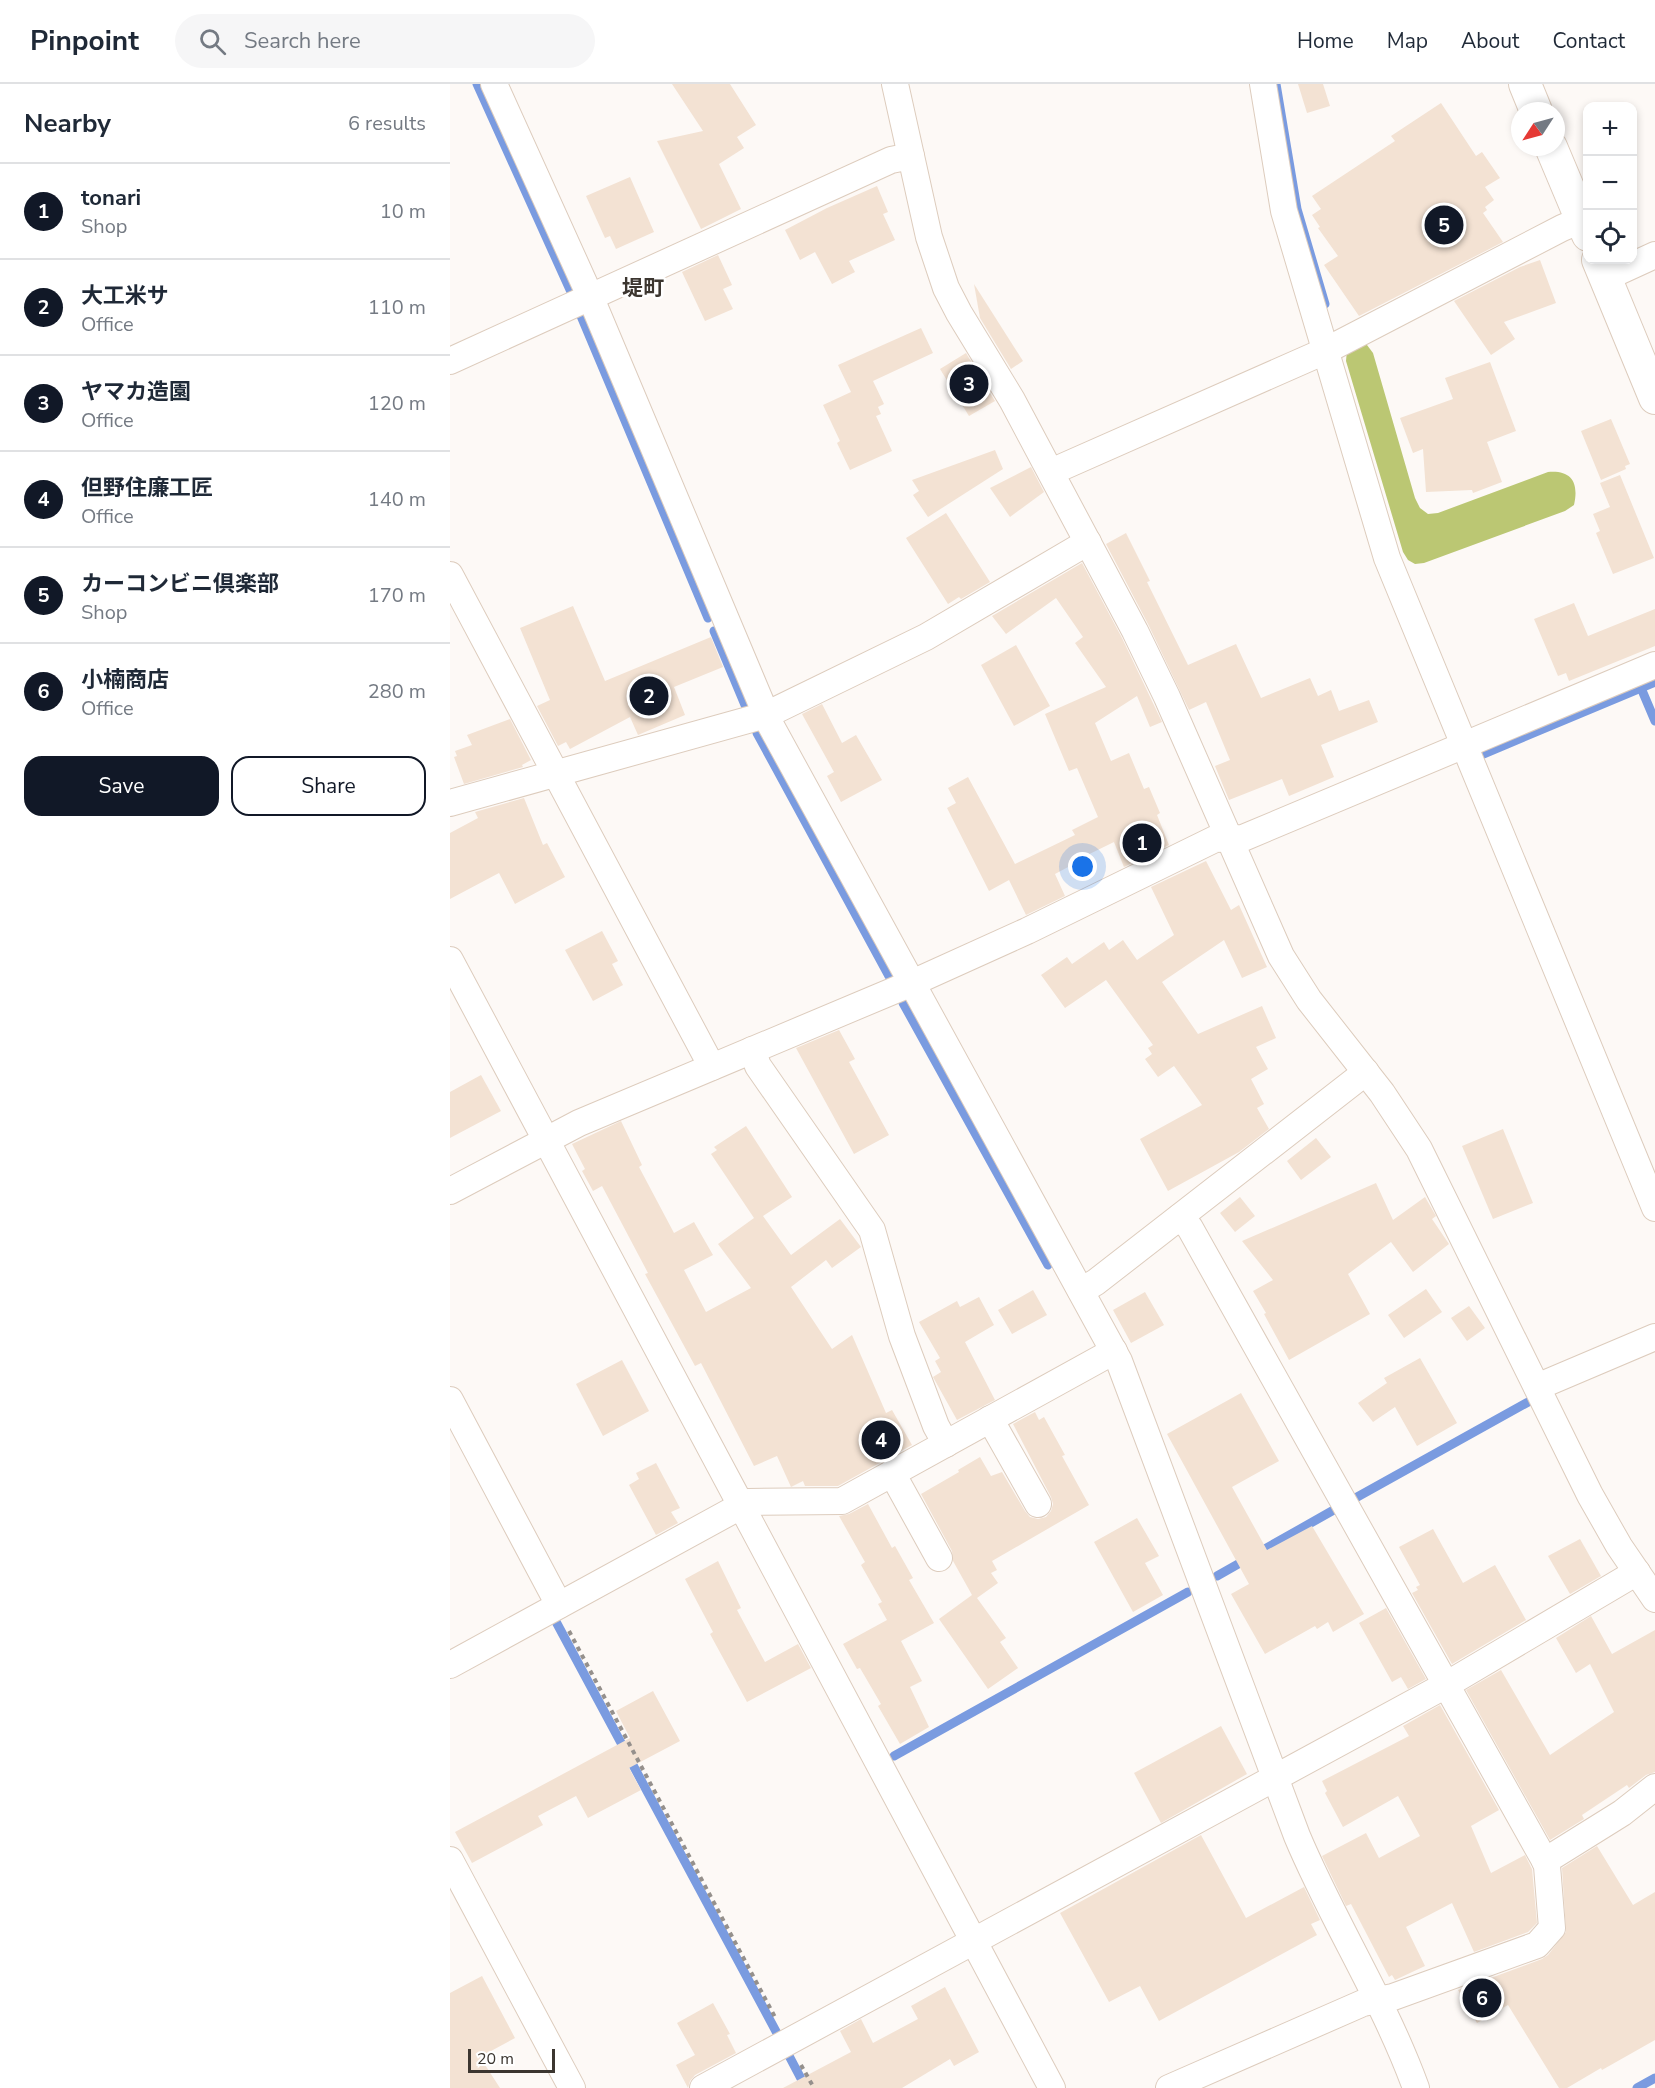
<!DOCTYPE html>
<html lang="en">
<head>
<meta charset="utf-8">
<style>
	body { margin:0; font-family:"Nunito Sans","Noto Sans JP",sans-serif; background:#f6f6f7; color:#1f2937 }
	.controls { position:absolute; right:18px; top:18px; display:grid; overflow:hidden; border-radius:12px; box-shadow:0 3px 9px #0003 }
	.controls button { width:54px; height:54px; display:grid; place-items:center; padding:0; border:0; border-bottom:2px solid #e0e1e3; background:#fff; color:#1f2937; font:30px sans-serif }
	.compass { position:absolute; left:1061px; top:18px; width:54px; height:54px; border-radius:50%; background:#fff; box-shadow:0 3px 9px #0003; rotate:234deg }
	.scale { position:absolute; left:18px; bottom:15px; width:87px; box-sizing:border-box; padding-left:6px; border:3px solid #3c3630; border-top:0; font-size:16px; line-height:21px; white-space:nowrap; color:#3c3630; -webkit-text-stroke:4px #fff; paint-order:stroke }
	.you { position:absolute; left:633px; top:783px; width:21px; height:21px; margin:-15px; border:4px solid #fff; border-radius:50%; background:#1a73e8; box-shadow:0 0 0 9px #1a73e833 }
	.badge { display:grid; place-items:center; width:39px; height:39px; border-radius:50%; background:#111827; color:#fff; font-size:20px; font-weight:700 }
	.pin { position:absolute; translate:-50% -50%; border:3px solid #fff; box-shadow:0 2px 6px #0006 }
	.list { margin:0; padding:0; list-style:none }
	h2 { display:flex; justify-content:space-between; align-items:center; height:78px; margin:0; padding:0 24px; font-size:26px }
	h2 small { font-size:20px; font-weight:400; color:#747a83 }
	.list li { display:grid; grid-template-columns:39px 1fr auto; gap:18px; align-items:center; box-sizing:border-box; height:96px; padding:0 24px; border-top:2px solid #e0e1e3 }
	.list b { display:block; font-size:22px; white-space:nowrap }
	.list p { margin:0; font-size:20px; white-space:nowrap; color:#747a83 }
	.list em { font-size:20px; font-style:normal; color:#747a83 }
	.actions { display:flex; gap:12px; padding:18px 24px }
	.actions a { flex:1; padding:14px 0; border:2px solid #111827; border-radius:18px; text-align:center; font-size:21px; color:#111827 }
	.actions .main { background:#111827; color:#fff }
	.icon { flex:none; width:33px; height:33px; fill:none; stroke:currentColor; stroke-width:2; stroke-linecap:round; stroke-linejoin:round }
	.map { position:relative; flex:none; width:1205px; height:2004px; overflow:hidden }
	header { display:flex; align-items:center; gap:36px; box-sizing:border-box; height:84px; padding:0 30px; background:#fff; border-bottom:2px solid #e0e1e3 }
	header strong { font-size:28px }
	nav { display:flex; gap:33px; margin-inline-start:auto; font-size:21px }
	.search { width:420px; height:54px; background:#f6f6f7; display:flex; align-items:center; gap:15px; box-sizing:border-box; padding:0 21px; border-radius:33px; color:#747a83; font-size:22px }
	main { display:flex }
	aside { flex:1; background:#fff }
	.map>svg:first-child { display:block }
	.forest { fill:#bbc773 }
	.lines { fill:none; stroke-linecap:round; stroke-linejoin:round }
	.stream { stroke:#7a9be0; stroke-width:9 }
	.building { fill:#f3e2d3 }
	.minor-casing { stroke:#ddccbd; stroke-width:28 }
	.tertiary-casing { stroke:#ddccbd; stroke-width:34 }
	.path { stroke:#95908c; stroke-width:4; stroke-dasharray:4.5 4.5; stroke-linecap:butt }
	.minor { stroke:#fff; stroke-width:26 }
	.tertiary { stroke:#fff; stroke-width:32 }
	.labels { text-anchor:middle; stroke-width:5; stroke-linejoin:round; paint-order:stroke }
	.neighbourhood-label { font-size:21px; font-weight:bold; fill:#3c3630; stroke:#fff }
</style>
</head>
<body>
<header>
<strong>Pinpoint</strong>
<div class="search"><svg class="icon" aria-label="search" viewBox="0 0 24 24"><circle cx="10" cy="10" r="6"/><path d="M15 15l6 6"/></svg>Search here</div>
<nav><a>Home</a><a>Map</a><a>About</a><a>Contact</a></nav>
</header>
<main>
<aside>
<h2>Nearby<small>6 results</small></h2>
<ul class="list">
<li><span class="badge">1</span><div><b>tonari</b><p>Shop</p></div><em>10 m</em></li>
<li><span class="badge">2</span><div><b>大工米サ</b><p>Office</p></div><em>110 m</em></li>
<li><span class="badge">3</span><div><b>ヤマカ造園</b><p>Office</p></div><em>120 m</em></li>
<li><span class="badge">4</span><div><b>但野住廉工匠</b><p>Office</p></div><em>140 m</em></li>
<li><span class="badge">5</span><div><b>カーコンビニ倶楽部</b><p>Shop</p></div><em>170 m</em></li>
<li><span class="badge">6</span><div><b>小楠商店</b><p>Office</p></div><em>280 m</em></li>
</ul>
<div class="actions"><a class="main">Save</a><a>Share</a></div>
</aside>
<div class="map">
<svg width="1205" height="2004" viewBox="0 0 1205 2004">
	<rect width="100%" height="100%" fill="#fdf9f6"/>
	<path class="forest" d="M907 259 917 261 923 269 965 414 970 424 978 430 988 429 1098 388C1122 386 1129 399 1124 421L1115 427 974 479 965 480 958 476 953 468 896 277 897 266Z"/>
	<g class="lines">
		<g class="stream">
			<path d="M27 0 121 208"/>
			<path d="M826 0 847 125 875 220"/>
			<path d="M131 232 258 534"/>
			<path d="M264 547 295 621"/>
			<path d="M1191 604 1205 637"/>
			<path d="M307 649 439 892"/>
			<path d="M1030 669 1031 671 1205 598"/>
			<path d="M453 919 598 1181"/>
			<path d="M900 1417 1080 1317"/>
			<path d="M767 1492 889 1423"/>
			<path d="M104 1534 329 1953"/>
			<path d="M444 1672 738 1508"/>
			<path d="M337 1968 356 2004"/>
			<path d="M1187 2004 1205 1994"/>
		</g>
	</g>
	<g class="building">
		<path d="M222 0H280L306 41 287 53 294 64 269 80 291 125 251 145 207 57 253 47Z"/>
		<path d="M848 0H873L880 22 857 29Z"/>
		<path d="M991 19 1026 72 1032 68 1050 94 1035 103 1044 116 1035 123 1037 126 1033 129 1053 158 909 232 874 181 888 172 868 144 870 143 862 131 871 125 862 112 945 57 941 52Z"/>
		<path d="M180 93 204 148 166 165 160 152 155 154 136 112Z"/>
		<path d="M427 102 438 128 433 130 445 156 399 177 405 188 382 200 365 168 350 176 335 146 377 124Z"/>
		<path d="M268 171 282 201 273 205 283 225 255 237 232 188Z"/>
		<path d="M1090 176 1106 219 1054 238 1065 255 1041 271 1004 217 1070 183Z"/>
		<path d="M524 200 573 277 561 285 530 234Z"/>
		<path d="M471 244 483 269 423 297 434 320 428 323 431 330 426 332 442 367 400 386 387 359 390 357 373 321 401 308 388 281Z"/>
		<path d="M516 269 545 317 519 332 490 285Z"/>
		<path d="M1040 278 1066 347 1037 358 1052 398 1023 409 1022 406 976 408 973 365 963 369 950 334 1003 315 995 294Z"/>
		<path d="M1161 335 1180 380 1175 382 1176 385 1151 396 1131 347Z"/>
		<path d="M545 366 553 385 478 433 463 411 469 407 462 396Z"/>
		<path d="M581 383 594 408 560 433 540 404Z"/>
		<path d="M1170 391 1204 474 1163 490 1146 449 1150 447 1143 430 1160 423 1150 399Z"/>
		<path d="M496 429 540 498 511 515 509 513 498 520 456 454Z"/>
		<path d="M676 449 700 497 697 498 738 581 786 560 811 614 860 594 868 612 881 606 889 627 919 616 928 638 871 661 884 693 839 712 832 695 779 716 765 682 780 676 756 618 739 626 698 540 656 460Z"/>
		<path d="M632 479 672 554 712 638 700 643 687 612 645 639 661 677 679 669 694 705 699 703 710 729 707 731 719 761 674 783 664 758 619 780 620 782 605 790 615 812 576 831 559 796 539 807 497 724 506 719 498 704 518 693 565 780 625 751 622 746 648 733 627 684 619 687 595 630 656 603 625 559 633 553 606 514 556 550 542 532Z"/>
		<path d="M1124 519 1138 552 1205 525V562L1119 597 1116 589 1108 592 1084 535Z"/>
		<path d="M123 522 155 597 261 553 273 583 224 603 235 631 188 651 180 633 120 665 116 658 108 662 87 622 100 616 70 544Z"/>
		<path d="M566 561 600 622 564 642 531 581Z"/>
		<path d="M372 620 392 659 406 651 432 696 391 718 377 692 384 688 352 630Z"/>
		<path d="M60 635 81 676 72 681 73 683 14 700 4 673 7 672 5 667 22 661 17 651Z"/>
		<path d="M74 714 93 761 97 759 115 793 65 820 49 789 0 815V749L28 734 25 728Z"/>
		<path d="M756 777 781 826 789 821 817 883 792 894 774 856 712 898 748 950 812 922 826 954 806 963 818 985 801 995 814 1020 807 1024 819 1045 789 1068 718 1107 690 1055 752 1021 724 982 708 993 695 975 702 970 698 964 703 961 656 896 615 924 591 891 617 873 622 880 654 858 659 866 673 856 687 876 724 851 701 803Z"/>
		<path d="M152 847 168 877 162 880 173 901 143 917 115 866Z"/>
		<path d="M389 946 405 975 399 978 439 1051 404 1070 346 964Z"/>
		<path d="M31 991 51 1027 0 1054V1008Z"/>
		<path d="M171 1037 192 1081 189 1083 224 1149 244 1138 263 1171 234 1186 256 1228 301 1204 268 1160 304 1134 261 1070 267 1066 264 1063 296 1042 342 1113 313 1132 341 1171 390 1135 411 1163 382 1184 376 1176 341 1203 382 1265 402 1251 436 1329 442 1326 462 1361 388 1402H355L353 1397 341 1403 327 1372 304 1382 251 1279 245 1282 195 1190 198 1189 152 1102 143 1107 132 1087 135 1085 122 1060Z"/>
		<path d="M1053 1045 1083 1119 1043 1135 1012 1062Z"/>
		<path d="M866 1054 881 1073 851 1096 837 1077Z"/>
		<path d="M926 1099 943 1136 975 1113 986 1132 982 1135 999 1160 963 1188 941 1158 898 1190 920 1230 839 1276 814 1230 816 1229 803 1207 823 1196 792 1157Z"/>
		<path d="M790 1113 805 1132 785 1148 770 1129Z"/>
		<path d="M976 1205 992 1228 954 1254 938 1231Z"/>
		<path d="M583 1206 597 1231 562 1250 548 1226Z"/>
		<path d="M695 1208 714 1241 681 1259 663 1226Z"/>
		<path d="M529 1213 544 1241 515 1258 545 1316 507 1336 483 1293 491 1288 485 1277 490 1274 469 1238 507 1217 510 1223Z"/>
		<path d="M1019 1222 1035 1244 1017 1257 1001 1234Z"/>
		<path d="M970 1274 1007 1339 967 1362 945 1323 923 1338 908 1319 937 1299 934 1294Z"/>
		<path d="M172 1276 199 1327 153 1352 126 1300Z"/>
		<path d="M791 1309 829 1377 782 1403 817 1466 862 1442 914 1530 883 1548 878 1538 867 1545 865 1542 815 1570 781 1510 799 1500 717 1350Z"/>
		<path d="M585 1328 589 1336 594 1333 615 1371 612 1372 639 1421 542 1477 547 1486 541 1489 548 1499 527 1514 556 1554 550 1558 568 1584 538 1605 489 1535 522 1511 503 1477 502 1467 471 1410 509 1388 508 1386 530 1373 541 1392 552 1388 575 1427 580 1433 588 1435 596 1433 601 1427 603 1420 601 1413 563 1340Z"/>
		<path d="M206 1379 230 1424 221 1428 228 1439 206 1451 179 1401 189 1395 186 1389Z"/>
		<path d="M418 1420 442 1464 445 1462 463 1494 459 1496 484 1539 451 1557 472 1597 460 1603 479 1643 450 1660 428 1622 431 1620 410 1584 407 1585 393 1560 437 1536 428 1520 432 1518 411 1481 415 1478 389 1432 399 1430Z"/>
		<path d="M687 1434 709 1472 695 1479 713 1511 683 1528 644 1458Z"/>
		<path d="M983 1445 1013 1499 1045 1481 1076 1536 1002 1580 962 1509 968 1506 966 1503 970 1501 949 1463Z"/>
		<path d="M1130 1455 1151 1492 1120 1510 1098 1472Z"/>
		<path d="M268 1477 291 1524 287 1526 315 1578 348 1560 361 1584 297 1618 260 1550 263 1548 235 1495Z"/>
		<path d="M936 1524 976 1595 958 1605 951 1593 942 1598 909 1539Z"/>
		<path d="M1141 1532 1162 1570 1205 1546V1688L1196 1691 1179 1704 1177 1701 1132 1731 1134 1735 1100 1756 1016 1606 1051 1586 1100 1671 1164 1628 1140 1580 1126 1589 1106 1554Z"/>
		<path d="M203 1607 230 1657 179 1684 191 1706 138 1734 126 1712 88 1732 93 1741 22 1779 5 1748 180 1654 166 1627Z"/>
		<path d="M990 1621 1049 1726 1021 1742 1041 1789 1075 1771 1082 1785 1087 1839 1078 1848 1024 1868 1002 1819 956 1843 975 1882 945 1896 942 1891 939 1893 901 1820 896 1822 872 1772 916 1749 929 1774 970 1752 948 1712 893 1743 875 1709 877 1707 872 1697 959 1652 953 1642Z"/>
		<path d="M771 1642 797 1690 711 1739 684 1689Z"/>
		<path d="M751 1751 796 1834 854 1803 870 1836 861 1840 867 1851 709 1937 690 1902 659 1918 610 1829Z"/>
		<path d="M1147 1762 1183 1821 1205 1808V1956L1152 1986 1151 1984 1117 2004H1109L1058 1921 1027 1939 1008 1906 1092 1875 1098 1871 1116 1848 1112 1784Z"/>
		<path d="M32 1892 65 1954 30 1973 50 2004H0V1909Z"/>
		<path d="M495 1903 529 1968 504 1982 500 1975 452 2004H333L401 1968 390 1947 411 1935 423 1959 468 1935 461 1922Z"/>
		<path d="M263 1919 280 1950 277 1951 286 1969 245 1991 240 1997 238 2004 226 1981 245 1971 227 1939Z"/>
	</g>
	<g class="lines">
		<g class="minor-casing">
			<g id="minor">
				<path d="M44 0 140 212 320 640 669 1277 847 1752C883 1838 934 1916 966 2004"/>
				<path d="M445 0 479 153 496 204 509 229 562 316 685 547 717 613 831 872 859 916 932 1009 969 1065 1140 1411 1169 1462 1205 1515"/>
				<path d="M813 0 834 127 937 474 1205 1124"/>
				<path d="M1155 194 1205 171"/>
				<path d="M0 277 441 76 461 72"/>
				<path d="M601 388 875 267 1112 144 1131 136"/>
				<path d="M0 491 262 983"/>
				<path d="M0 719 316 631 476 553 638 458"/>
				<path d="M0 876 602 2004"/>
				<path d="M302 966 308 982 422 1146 452 1252 486 1342 496 1360"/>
				<path d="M0 1107 129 1039 462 899 577 847 765 755 793 754 1205 581"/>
				<path d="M631 1207 646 1198 916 988"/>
				<path d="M1087 1303 1205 1253"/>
				<path d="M0 1316 109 1521"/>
				<path d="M540 1335 588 1420"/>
				<path d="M442 1389 489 1474"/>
				<path d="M0 1581 298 1418 392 1417 664 1267"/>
				<path d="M0 1776 122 2004"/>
				<path d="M1095 1777 1172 1729 1205 1703"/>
				<path d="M253 2004 996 1601 1187 1488"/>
				<path d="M719 2004 913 1919 943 1913 1087 1861 1102 1844 1097 1782 1095 1777 740 1144 730 1133"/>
			</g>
		</g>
		<g class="tertiary-casing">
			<g id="tertiary">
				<path d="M1075 0 1086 27"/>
				<path d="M1101 63 1138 151"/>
				<path d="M1148 176 1205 314"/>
			</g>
		</g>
		<g class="path">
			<path d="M119 1547 326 1935"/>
			<path d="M351 1981 364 2004"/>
		</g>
		<use href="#minor" class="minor"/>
		<use href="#tertiary" class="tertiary"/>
	</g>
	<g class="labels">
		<g class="neighbourhood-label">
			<text x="193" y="211">堤町</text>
		</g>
	</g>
</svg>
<div class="controls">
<button>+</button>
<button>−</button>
<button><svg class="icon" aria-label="locate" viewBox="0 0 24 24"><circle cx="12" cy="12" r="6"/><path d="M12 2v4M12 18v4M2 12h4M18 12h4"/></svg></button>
</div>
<svg class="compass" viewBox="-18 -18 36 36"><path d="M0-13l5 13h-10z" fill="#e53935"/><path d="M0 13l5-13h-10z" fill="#747a83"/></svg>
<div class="scale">20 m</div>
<div class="you"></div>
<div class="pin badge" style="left:692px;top:759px">1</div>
<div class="pin badge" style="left:199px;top:612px">2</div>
<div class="pin badge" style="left:519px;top:300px">3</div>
<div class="pin badge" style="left:431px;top:1356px">4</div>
<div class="pin badge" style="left:994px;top:141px">5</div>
<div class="pin badge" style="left:1032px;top:1914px">6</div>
</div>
</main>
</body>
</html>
